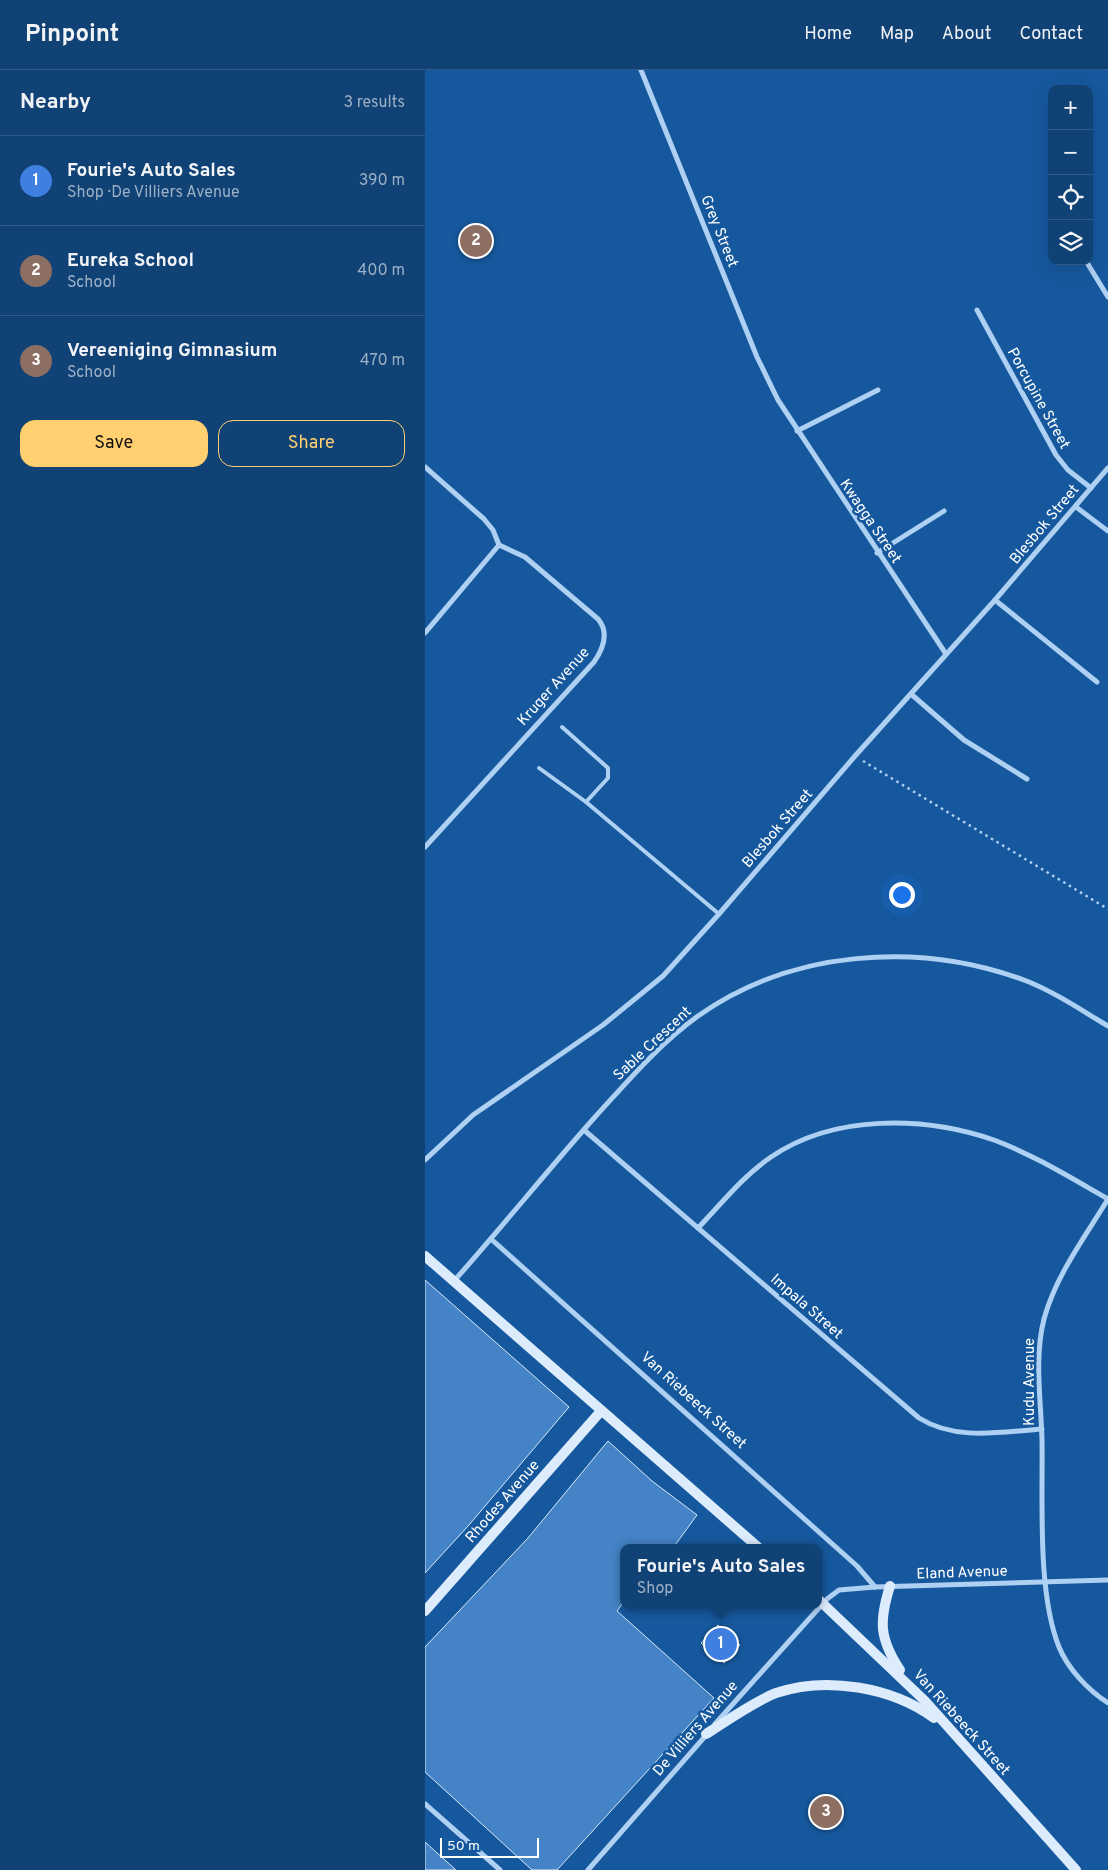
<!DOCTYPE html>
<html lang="en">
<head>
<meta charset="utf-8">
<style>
	body { margin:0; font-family:Overpass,sans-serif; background:#1e4d7e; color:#f1f3f6 }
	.controls { position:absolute; right:15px; top:15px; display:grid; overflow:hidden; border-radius:10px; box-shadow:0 5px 20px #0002 }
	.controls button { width:45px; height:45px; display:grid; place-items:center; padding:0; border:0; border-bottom:1px solid #305b88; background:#104276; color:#f1f3f6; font:25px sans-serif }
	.scale { position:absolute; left:15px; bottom:12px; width:99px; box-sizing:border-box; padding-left:5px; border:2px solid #fff; border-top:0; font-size:14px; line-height:18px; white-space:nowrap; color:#fff; -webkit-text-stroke:4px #16589d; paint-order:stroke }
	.you { position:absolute; left:476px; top:824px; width:18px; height:18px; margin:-12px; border:4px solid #fff; border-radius:50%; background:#1a73e8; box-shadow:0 0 0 8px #1a73e833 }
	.badge { display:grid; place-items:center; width:32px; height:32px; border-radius:50%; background:#ffcf70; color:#fff; font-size:16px; font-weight:700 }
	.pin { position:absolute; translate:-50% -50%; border:2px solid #fff; box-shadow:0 1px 5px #0006 }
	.popup { position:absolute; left:195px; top:1474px; width:202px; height:65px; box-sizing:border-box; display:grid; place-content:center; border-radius:10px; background:#104276; filter:drop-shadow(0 1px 4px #0005); font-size:16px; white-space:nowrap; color:#9cb0c5 }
	.popup b { font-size:19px; color:#f1f3f6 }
	.popup::after { content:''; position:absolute; left:50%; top:100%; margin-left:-10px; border:10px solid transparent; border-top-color:#104276 }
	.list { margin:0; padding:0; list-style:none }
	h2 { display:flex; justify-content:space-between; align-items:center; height:65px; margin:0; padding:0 20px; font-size:21px }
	h2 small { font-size:16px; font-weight:400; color:#9cb0c5 }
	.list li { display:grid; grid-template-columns:32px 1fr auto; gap:15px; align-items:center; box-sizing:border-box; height:90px; padding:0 20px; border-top:1px solid #305b88 }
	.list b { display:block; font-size:19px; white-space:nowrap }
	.list p { margin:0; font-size:16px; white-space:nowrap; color:#9cb0c5 }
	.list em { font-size:16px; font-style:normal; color:#9cb0c5 }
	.actions { display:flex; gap:10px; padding:15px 20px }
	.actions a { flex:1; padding:11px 0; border:1px solid #ffcf70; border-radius:15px; text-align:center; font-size:18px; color:#ffcf70 }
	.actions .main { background:#ffcf70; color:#111 }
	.icon { flex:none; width:28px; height:28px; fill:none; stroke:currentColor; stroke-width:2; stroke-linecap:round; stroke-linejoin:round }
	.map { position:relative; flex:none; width:683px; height:1800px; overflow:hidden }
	header { display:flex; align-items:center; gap:30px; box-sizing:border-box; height:70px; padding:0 25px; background:#104276; border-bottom:1px solid #305b88 }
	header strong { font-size:24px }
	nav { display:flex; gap:28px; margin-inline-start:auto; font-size:18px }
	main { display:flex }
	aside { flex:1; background:#104276 }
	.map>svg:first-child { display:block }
	.building { fill:#4483c5; stroke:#d6e9fd }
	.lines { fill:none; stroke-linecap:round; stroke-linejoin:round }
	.path { stroke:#aed0f3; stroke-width:2.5; stroke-dasharray:2.5 4; stroke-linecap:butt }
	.lane { stroke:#aed0f3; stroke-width:4 }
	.street { stroke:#aed0f3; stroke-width:5 }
	.secondary { stroke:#ddecfd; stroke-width:10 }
	.labels { text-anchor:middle; stroke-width:5; stroke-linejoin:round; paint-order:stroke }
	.street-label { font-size:15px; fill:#fff; stroke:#16589d }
</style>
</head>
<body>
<header>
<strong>Pinpoint</strong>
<nav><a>Home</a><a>Map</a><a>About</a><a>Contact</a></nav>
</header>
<main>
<aside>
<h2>Nearby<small>3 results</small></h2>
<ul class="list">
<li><span class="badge" style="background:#3f7fe0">1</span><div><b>Fourie's Auto Sales</b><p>Shop · De Villiers Avenue</p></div><em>390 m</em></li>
<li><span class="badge" style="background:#8d6e63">2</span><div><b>Eureka School</b><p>School</p></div><em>400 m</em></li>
<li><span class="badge" style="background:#8d6e63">3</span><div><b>Vereeniging Gimnasium</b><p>School</p></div><em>470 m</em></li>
</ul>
<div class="actions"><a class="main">Save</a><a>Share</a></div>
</aside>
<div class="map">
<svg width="683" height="1800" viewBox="0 0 683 1800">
	<rect width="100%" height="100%" fill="#16589d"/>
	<g class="building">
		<path d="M0 1210 144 1337 44 1455 0 1503Z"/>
		<path d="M183 1371 227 1411 272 1445 248 1478H198V1533L192 1541 289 1628 132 1800H107L0 1702V1577L103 1468Z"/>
		<path d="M293 1555 315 1575 299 1593 276 1573Z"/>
		<path d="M0 1772 31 1800H0Z"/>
	</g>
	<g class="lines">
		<path class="path" d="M438 691 683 839"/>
		<g class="lane">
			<path d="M137 657 183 698V708L161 732"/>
			<path d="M114 698 161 732 294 844"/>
		</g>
		<g class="street">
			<path d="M216 0 332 287 353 330 521 584"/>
			<path d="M661 191 683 227"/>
			<path d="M552 240 631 385 643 400 666 418"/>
			<path d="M372 361 453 320"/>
			<path d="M0 397 59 449 68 460 74 475 100 487 173 549C185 563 178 579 169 592L0 777"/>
			<path d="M651 437 683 461"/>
			<path d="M452 483 519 441"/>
			<path d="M570 530 672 612"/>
			<path d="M0 563 74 475"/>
			<path d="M486 624 539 670 602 709"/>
			<path d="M159 1060 494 1348C531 1371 575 1362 617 1359"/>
			<path d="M0 1090 48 1045 178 955 238 906 294 844 430 686 570 530 683 398"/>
			<path d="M273 1158C296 1134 318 1106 346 1087 409 1044 499 1046 569 1070 609 1085 646 1108 683 1129 660 1167 631 1205 619 1249 609 1288 616 1330 617 1370 618 1430 612 1522 634 1577 643 1599 663 1620 683 1633"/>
			<path d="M66 1169 432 1496 450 1517"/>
			<path d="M29 1211C77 1157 122 1101 170 1047 202 1012 234 974 273 946 366 880 493 871 599 910 628 921 656 940 683 956"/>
			<path d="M290 1654 402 1529 414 1520 450 1517 683 1510"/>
			<path d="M0 1734 75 1800"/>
			<path d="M163 1800 283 1663"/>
		</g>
		<g class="secondary">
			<path d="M0 1186 334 1478"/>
			<path d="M465 1516C454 1551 454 1568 475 1600"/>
			<path d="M394 1530 500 1631 651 1800"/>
			<path d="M0 1541 176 1341"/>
			<path d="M281 1664C300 1652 330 1631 351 1623 401 1606 467 1617 509 1648"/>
		</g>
	</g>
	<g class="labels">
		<g class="street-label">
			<text transform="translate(295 161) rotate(68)" y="5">Grey Street</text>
			<text transform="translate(614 328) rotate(61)" y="5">Porcupine Street</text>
			<text transform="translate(446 451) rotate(56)" y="5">Kwagga Street</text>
			<text transform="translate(619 454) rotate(-50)" y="5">Blesbok Street</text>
			<text transform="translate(128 616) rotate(-48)" y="5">Kruger Avenue</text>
			<text transform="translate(352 758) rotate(-49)" y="5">Blesbok Street</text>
			<text transform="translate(227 973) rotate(-43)" y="5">Sable Crescent</text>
			<text transform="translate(382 1236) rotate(41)" y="5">Impala Street</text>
			<text transform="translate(604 1312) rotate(-90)" y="5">Kudu Avenue</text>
			<text transform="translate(269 1330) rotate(42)" y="5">Van Riebeeck Street</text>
			<text transform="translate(77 1431) rotate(-49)" y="5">Rhodes Avenue</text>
			<text transform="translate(537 1502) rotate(-2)" y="5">Eland Avenue</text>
			<text transform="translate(537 1652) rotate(48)" y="5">Van Riebeeck Street</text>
			<text transform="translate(270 1658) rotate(-49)" y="5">De Villiers Avenue</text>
		</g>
	</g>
</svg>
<div class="controls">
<button>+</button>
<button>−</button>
<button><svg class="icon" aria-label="locate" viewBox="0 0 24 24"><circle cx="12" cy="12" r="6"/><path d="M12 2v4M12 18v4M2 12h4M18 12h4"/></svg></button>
<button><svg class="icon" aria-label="layers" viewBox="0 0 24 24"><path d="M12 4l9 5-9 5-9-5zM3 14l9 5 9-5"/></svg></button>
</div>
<div class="scale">50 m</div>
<div class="you"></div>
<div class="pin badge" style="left:296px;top:1574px;background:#3f7fe0">1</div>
<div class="popup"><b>Fourie's Auto Sales</b>Shop</div>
<div class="pin badge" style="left:51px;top:171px;background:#8d6e63">2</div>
<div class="pin badge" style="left:401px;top:1742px;background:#8d6e63">3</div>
</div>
</main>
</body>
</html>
